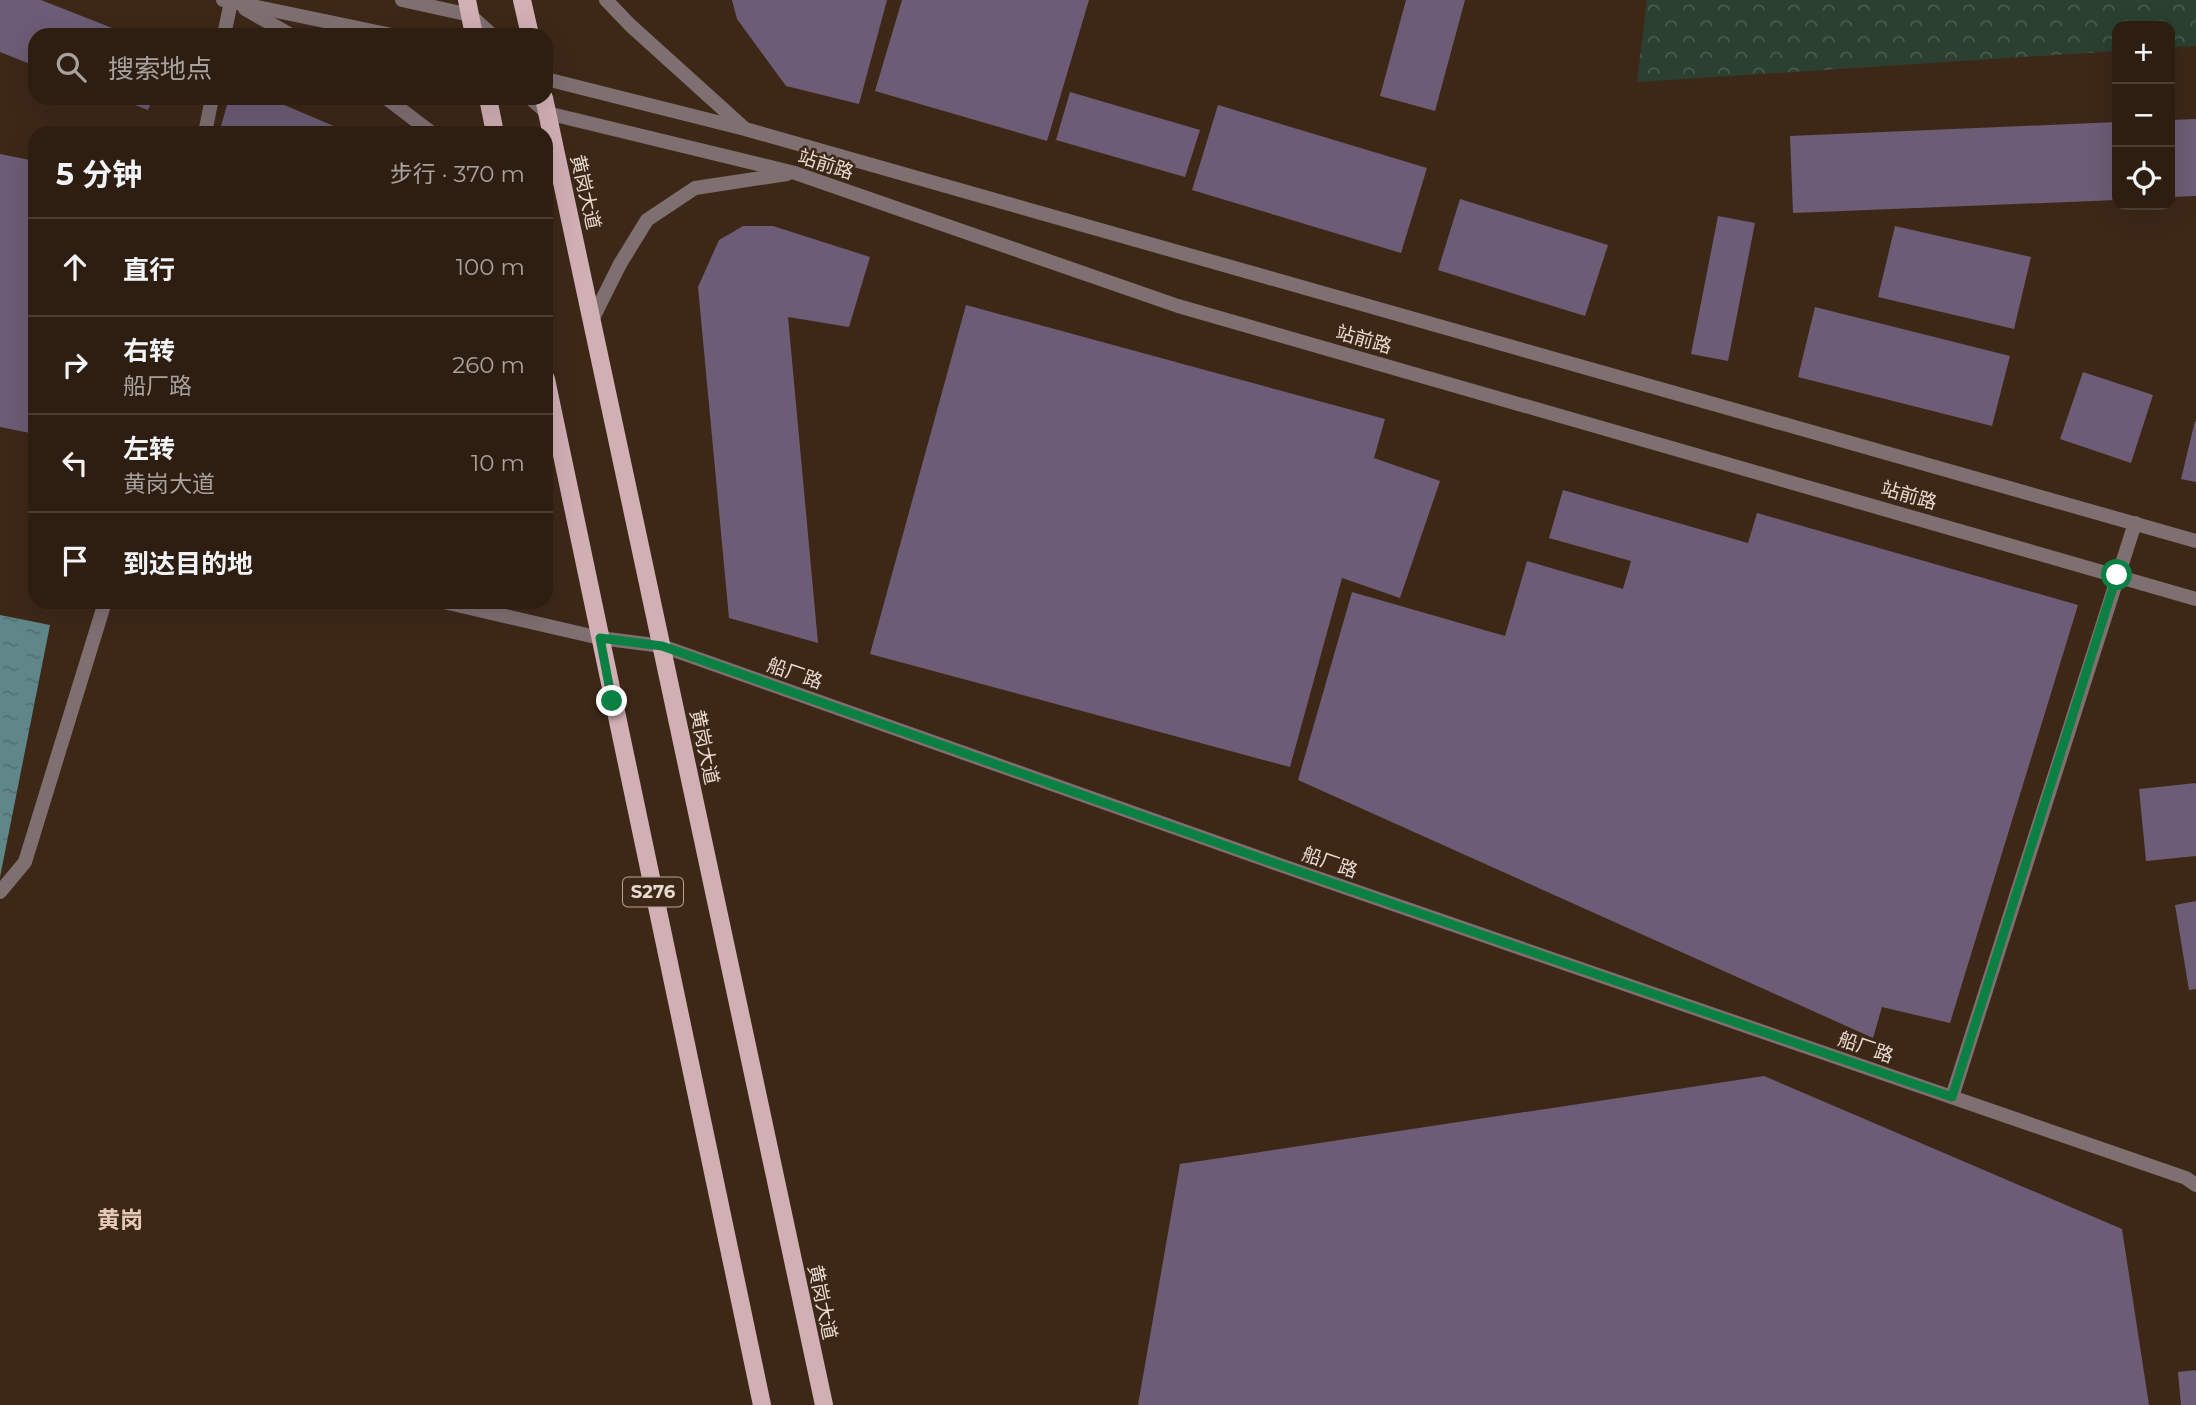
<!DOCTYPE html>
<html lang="zh">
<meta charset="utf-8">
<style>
:root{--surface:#2e1e12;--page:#36271b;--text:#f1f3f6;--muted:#a7a29f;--line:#493c32}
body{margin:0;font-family:Montserrat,"Noto Sans SC",sans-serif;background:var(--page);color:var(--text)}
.controls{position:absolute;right:21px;top:21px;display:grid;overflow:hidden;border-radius:14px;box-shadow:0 7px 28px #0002}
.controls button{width:63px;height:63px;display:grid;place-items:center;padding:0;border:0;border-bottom:2px solid var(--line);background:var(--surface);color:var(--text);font:35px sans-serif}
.stop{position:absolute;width:21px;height:21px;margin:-16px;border:5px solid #0b8043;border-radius:50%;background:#fff}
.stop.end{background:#0b8043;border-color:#fff;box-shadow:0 2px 7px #0008}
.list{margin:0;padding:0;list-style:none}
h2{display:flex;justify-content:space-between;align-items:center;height:91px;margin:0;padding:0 28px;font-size:30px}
h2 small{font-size:23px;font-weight:400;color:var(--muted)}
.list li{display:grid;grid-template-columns:46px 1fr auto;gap:21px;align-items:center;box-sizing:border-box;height:98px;padding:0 28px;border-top:2px solid var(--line)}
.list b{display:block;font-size:26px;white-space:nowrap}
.list p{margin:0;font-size:23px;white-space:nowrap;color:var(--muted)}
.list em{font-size:23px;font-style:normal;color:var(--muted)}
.icon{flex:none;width:38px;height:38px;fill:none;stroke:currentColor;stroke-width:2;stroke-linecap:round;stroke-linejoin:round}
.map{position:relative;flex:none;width:2196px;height:1405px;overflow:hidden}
.search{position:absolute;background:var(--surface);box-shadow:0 7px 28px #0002;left:28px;top:28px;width:525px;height:77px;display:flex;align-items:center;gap:18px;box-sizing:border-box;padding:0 24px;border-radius:21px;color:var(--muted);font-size:26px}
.panel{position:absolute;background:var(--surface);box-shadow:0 7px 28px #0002;left:28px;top:126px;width:525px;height:483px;border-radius:21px}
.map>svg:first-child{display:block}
</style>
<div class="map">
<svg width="2196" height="1405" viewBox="0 0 2196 1405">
<defs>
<pattern id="forest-crowns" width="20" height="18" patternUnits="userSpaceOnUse" patternTransform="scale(1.75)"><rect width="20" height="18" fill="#2b4031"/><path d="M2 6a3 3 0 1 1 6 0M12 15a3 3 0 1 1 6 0" fill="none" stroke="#4a5b4e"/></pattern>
<pattern id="water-ripples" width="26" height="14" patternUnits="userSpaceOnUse" patternTransform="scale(1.75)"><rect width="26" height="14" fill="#5f8789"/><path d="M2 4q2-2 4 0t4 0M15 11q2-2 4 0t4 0" fill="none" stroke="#566f6f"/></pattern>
</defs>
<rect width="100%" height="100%" fill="#3d2818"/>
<polygon fill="url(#forest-crowns)" points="1647,0 2196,0 2196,46 2170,47 2170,26 2117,26 2117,51 1637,82"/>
<polygon fill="url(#water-ripples)" points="0,615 50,625 0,877"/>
<g fill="#6c5c75">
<polygon points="0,0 41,0 130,35 35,35 35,66 0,52"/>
<polygon points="732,0 887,0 859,104 786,86 737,19"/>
<polygon points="902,0 1089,0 1047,141 875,91"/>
<polygon points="1406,0 1465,0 1435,111 1380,96"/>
<polygon points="1070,92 1200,130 1185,177 1056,140"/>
<polygon points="117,98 153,98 148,110"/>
<polygon points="229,98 268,98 350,133 219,133"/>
<polygon points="1218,105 1427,168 1401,253 1192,190"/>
<polygon points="2196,119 2196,196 2170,197 2170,120"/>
<polygon points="2117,122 2117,200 1793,213 1790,136"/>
<polygon points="0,154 35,161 35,434 0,427"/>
<polygon points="1460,199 1608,245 1585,316 1438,270"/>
<polygon points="1718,216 1755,223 1728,361 1691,354"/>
<polygon points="743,226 773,226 870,257 849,327 788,317 818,643 729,618 698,287 719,240"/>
<polygon points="1895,226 2031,257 2014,329 1878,297"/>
<polygon points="966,305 1385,419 1374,458 1440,481 1400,598 1342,578 1290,767 870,654"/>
<polygon points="1815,307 2010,356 1992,426 1798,377"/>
<polygon points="2083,372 2153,395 2131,463 2060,439"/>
<polygon points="2195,421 2196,422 2196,482 2181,479"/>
<polygon points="1563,490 1748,543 1757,513 2078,605 1950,1023 1882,1007 1873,1038 1298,780 1352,592 1505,636 1527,561 1623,589 1631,561 1549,538"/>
<polygon points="2196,783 2196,856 2146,861 2139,789"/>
<polygon points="2196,901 2196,989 2189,990 2175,905"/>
<polygon points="1764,1076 2122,1229 2149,1405 1138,1405 1180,1164"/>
<polygon points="2196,1370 2196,1405 2181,1405 2178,1372"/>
</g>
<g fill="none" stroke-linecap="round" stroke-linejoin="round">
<polyline stroke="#7e6f71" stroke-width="14" points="1952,1097 2135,523"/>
<g stroke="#7e6f71" stroke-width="14">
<polyline points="224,35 231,2"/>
<polyline points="205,133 212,98"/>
<polyline points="444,602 600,638 662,646 1280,865 2186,1178 2196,1185"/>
<polyline points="0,892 25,862 105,602"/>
</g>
<g stroke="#7e6f71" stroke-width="14">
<polyline points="223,0 392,35"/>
<polyline points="402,0 470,15 492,35"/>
<polyline points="606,0 630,25 744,128"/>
<polyline points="245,9 291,35"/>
<polyline points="546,79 745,129 2196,541"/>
<polyline points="386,98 432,133"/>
<polyline points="530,98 547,113 795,173 1178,306 2196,599"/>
<polyline points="593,318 620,264 647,220 695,188 787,174"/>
</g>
<g stroke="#d0afb5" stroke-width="18">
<polyline points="467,0 474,35"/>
<polyline points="522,0 530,35"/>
<polyline points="488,98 495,133"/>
<polyline points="544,98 824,1405"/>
<polyline points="546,379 762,1405"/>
</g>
</g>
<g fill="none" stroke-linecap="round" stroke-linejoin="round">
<polyline stroke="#0b8043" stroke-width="9" points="612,701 600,638 662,646 1280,865 1952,1097 2117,575"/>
</g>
<g text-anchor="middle" stroke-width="5" stroke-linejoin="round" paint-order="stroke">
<rect fill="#3d2818" stroke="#b5a59a" stroke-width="2" x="623" y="877.5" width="60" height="29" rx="5"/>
<g font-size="18" font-weight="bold" fill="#e9dbd1">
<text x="653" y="898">S276</text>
</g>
<g font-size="19" fill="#e9dbd1" stroke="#3d2818">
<text transform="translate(826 164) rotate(18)" y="7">站前路</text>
<text transform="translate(586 192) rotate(77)" y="7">黄岗大道</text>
<text transform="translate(1364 339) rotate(16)" y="7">站前路</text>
<text transform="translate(1909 495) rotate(16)" y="7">站前路</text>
<text transform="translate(795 673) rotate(19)" y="7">船厂路</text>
<text transform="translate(705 747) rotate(78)" y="7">黄岗大道</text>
<text transform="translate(1330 862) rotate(19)" y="7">船厂路</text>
<text transform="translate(1866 1047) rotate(19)" y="7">船厂路</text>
<text transform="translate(823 1302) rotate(78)" y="7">黄岗大道</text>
</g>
<g font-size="23" font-weight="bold" fill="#e6cab6" stroke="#3d2818">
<text x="120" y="1228">黄岗</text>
</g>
</g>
</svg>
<div class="controls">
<button>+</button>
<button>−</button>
<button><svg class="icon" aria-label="locate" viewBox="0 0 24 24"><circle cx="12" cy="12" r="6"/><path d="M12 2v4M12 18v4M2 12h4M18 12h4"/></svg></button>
</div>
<div class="stop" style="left:2117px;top:575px"></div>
<div class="stop end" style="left:612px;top:701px"></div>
<div class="search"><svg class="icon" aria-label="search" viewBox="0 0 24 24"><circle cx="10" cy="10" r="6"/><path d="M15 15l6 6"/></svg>搜索地点</div>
<section class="panel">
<h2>5 分钟<small>步行 · 370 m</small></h2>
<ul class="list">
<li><svg class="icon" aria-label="ahead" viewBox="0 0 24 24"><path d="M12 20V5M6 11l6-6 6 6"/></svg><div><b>直行</b></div><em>100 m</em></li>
<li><svg class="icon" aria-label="right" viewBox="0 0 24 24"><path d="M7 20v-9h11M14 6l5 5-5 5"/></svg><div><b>右转</b><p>船厂路</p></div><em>260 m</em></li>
<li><svg class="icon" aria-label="left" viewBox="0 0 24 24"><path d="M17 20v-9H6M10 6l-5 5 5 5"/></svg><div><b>左转</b><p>黄岗大道</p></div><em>10 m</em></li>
<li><svg class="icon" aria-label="arrive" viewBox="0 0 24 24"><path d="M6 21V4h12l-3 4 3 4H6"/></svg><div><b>到达目的地</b></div></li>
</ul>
</section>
</div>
